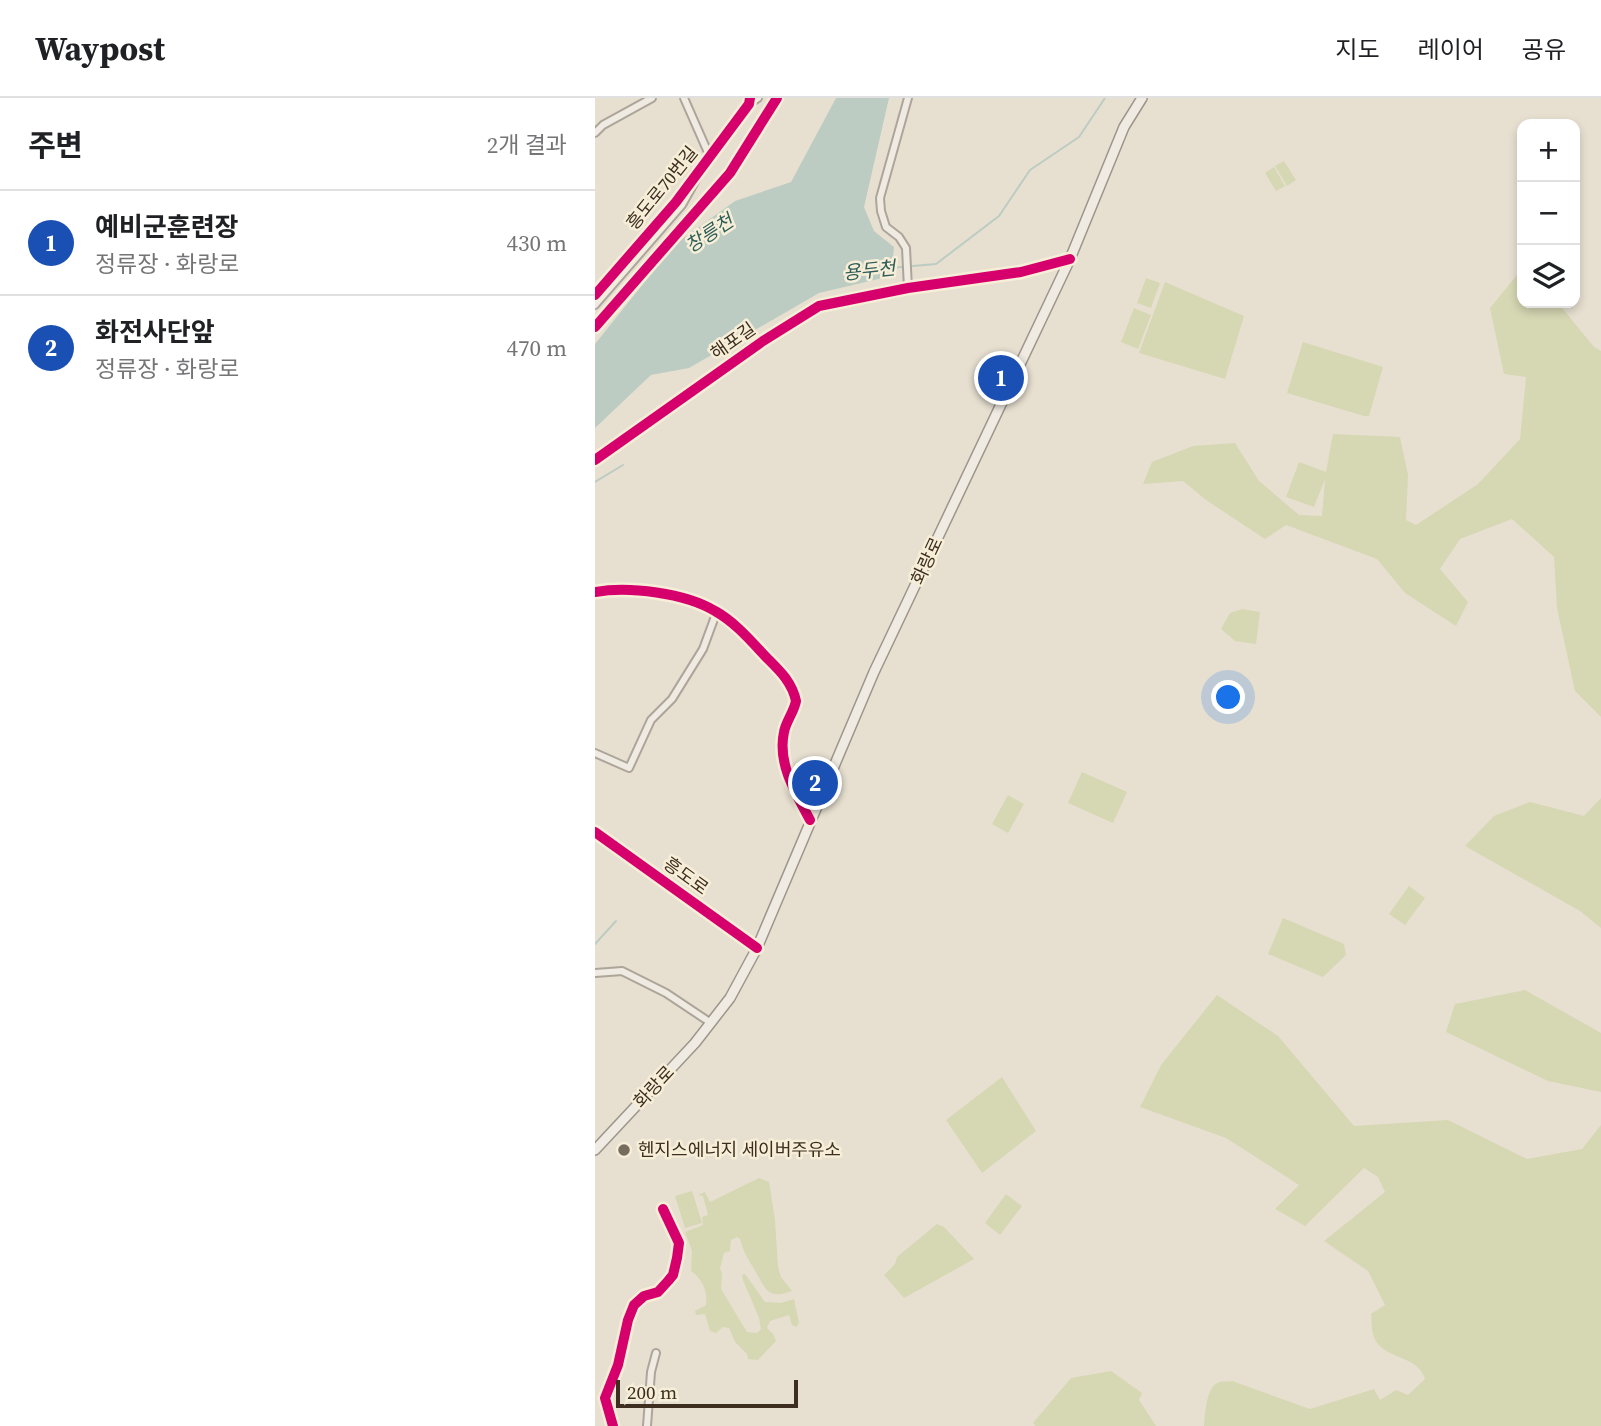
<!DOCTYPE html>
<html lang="ko">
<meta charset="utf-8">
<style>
:root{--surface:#fff;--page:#f6f6f6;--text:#202124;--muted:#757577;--line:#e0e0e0;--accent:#7c3aed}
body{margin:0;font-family:"Source Serif 4","Noto Sans KR",serif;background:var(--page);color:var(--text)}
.controls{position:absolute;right:21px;top:21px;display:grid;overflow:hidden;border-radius:14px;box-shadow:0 4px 10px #0003}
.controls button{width:63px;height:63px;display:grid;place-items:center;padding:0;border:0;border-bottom:2px solid var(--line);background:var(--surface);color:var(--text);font:35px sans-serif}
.scale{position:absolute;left:21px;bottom:18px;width:182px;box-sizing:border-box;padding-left:7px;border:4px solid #3d2e20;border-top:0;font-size:19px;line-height:24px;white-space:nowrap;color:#3d2e20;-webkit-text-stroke:5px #f7eed8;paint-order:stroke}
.you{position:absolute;left:634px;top:600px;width:24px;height:24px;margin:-18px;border:5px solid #fff;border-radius:50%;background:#1a73e8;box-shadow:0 0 0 10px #1a73e833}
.badge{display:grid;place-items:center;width:46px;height:46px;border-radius:50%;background:var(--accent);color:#fff;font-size:23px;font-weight:700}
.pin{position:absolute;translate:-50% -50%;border:4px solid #fff;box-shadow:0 2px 7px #0006}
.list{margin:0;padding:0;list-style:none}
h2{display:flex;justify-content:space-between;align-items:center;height:91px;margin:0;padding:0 28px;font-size:30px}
h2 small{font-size:23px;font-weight:400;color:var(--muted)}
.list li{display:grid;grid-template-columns:46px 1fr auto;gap:21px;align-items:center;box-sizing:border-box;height:105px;padding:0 28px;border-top:2px solid var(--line)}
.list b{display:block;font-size:26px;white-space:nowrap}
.list p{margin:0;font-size:23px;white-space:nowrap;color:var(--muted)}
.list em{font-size:23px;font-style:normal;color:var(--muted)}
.icon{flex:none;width:38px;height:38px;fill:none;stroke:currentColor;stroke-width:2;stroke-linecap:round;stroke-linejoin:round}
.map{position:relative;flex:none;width:1006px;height:1328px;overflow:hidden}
header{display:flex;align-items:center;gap:42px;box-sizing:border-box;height:98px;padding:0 35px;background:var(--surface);border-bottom:2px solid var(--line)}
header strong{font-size:33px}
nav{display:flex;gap:38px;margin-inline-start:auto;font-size:24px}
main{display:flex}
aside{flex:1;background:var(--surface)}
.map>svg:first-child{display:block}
</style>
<header>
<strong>Waypost</strong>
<nav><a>지도</a><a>레이어</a><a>공유</a></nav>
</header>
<main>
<aside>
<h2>주변<small>2개 결과</small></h2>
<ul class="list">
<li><span class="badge" style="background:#1a4fb4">1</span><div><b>예비군훈련장</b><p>정류장 · 화랑로</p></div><em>430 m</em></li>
<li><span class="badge" style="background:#1a4fb4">2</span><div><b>화전사단앞</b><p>정류장 · 화랑로</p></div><em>470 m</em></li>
</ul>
</aside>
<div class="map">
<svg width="1006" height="1328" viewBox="0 0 1006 1328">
<rect width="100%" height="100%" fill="#e7e0d1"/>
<g fill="#d6d7b3">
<polygon points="689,63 701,82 692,88 680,68"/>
<polygon points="679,69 690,88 681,93 670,75"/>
<polygon points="926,172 927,205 963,205 999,249 1006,253 1006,619 980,593 962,510 959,459 917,421 865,441 845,471 873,504 861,528 810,495 782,461 691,427 670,441 611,402 588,383 548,386 557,364 598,348 640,345 664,383 704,417 727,418 730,381 719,409 691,399 704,364 731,374 738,336 805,339 813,377 811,422 821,427 883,386 925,341 931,279 909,276 895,210"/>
<polygon points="551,180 565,185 556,210 542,205"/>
<polygon points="570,184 649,218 630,281 544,255"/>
<polygon points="539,210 556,217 543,251 526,244"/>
<polygon points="708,244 788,269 774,318 769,318 692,295"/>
<polygon points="647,511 665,514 661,546 640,543 626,531 635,515"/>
<polygon points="487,674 532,694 518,725 473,705"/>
<polygon points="413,697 429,706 413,735 397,726"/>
<polygon points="1006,700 1006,830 985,813 870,748 899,718 935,704 989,718"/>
<polygon points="814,788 830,800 810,827 794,816"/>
<polygon points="688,820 749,846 751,857 728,879 673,856"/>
<polygon points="930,892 1006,935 1006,994 953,983 851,934 860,906"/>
<path d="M622 897 683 938 759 1028 853 1022 932 1061 987 1051 1006 1027V1328H609C610 1317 611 1287 625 1284 629 1283 633 1284 637 1283L715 1311 779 1291 785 1302 801 1292 813 1297 830 1281C823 1256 787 1262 779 1239 776 1232 777 1223 776 1216L790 1207 773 1173 729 1143 790 1094 783 1079 769 1070 710 1128 680 1111 704 1087 631 1040 545 1009 566 967Z"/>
<polygon points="407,979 441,1033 387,1075 351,1022"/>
<path d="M164 1080 174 1084 180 1122 183 1169 186 1179 197 1193C171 1203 170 1189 159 1171 153 1161 148 1153 145 1141L142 1139 136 1142 135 1153 129 1155 125 1171 127 1175 126 1191 152 1234 162 1235 166 1231 164 1220 148 1182 147 1177 150 1176 170 1204 186 1205 199 1201 204 1225 201 1229 197 1227 194 1217 175 1223 172 1230 178 1236 181 1243 163 1262 153 1261 152 1256 140 1244 134 1230 128 1229 121 1235 115 1233 110 1216 101 1217 100 1213 111 1207C113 1193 107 1181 96 1173L97 1153 90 1134 108 1127 107 1119 113 1117 108 1098 103 1097 110 1094 115 1104Z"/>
<polygon points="97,1093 107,1125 90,1130 80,1098"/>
<polygon points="411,1096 427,1108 405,1137 390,1125"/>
<polygon points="342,1126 349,1129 379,1161 309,1200 289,1177 300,1166 302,1159"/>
<polygon points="516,1273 547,1295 544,1302 561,1328 440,1328 438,1325 476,1280"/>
</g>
<polygon fill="#bcccc2" points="241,0 294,0 269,109 279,133 299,149 296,178 224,195 94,270 56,277 0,330 0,246 80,146 140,103 196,84"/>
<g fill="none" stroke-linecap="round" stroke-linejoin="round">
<g stroke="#bcccc2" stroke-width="2">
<polyline points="295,170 341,166 404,118 435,72 484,39 510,0"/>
<polyline points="0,384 28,367"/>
<polyline points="0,846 21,823"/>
</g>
<defs>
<g id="minor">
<polyline points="89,0 115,59"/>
<polyline points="154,6 163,0"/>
<polyline points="0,35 8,27 57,0"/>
<polyline points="313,190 311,150 304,139 291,129 286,113 285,100 313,0"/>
<polyline points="0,197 81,104 154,6 155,0"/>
<polyline points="0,207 87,107 102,80"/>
<polyline points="0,362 168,243 224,208 313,190 426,174 475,161"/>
<path d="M0 494C34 488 90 495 120 513 140 524 156 543 172 560 185 573 197 584 201 603 199 614 191 623 189 634 182 666 201 695 215 722"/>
<polyline points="0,655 34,670 56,622 77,601 108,551 122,513"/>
<polyline points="0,875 27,873 71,895 116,925"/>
<polyline points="18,1328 10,1300 23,1267 33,1222 39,1207 49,1198 63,1194 73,1183 78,1177 82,1160 84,1145 68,1111"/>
<polyline points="52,1328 56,1274 61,1255"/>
</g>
<polyline id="tertiary" points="0,734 162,850"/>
<polyline id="secondary" points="0,1052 100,945 135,900 162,850 279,574 475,161 529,29 547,0"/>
</defs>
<use href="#minor" stroke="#ada599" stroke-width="10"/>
<use href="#tertiary" stroke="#ada599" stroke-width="11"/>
<use href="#secondary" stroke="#9c958a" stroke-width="12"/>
<use href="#minor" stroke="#efebe3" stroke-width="6"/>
<use href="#tertiary" stroke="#efebe3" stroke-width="8"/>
<use href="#secondary" stroke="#efebe3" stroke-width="9"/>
<defs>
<g id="cycleway">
<polyline points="0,197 81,104 154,6 155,0"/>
<polyline points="0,229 135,75 182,0"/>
<polyline points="0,362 168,243 224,208 313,190 426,174 475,161"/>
<path d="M0 494C34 488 90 495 120 513 140 524 156 543 172 560 185 573 197 584 201 603 199 614 191 623 189 634 182 666 201 695 215 722"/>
<polyline points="0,734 162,850"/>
<polyline points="18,1328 10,1300 23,1267 33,1222 39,1207 49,1198 63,1194 73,1183 78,1177 82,1160 84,1145 68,1111"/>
</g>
</defs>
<use href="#cycleway" stroke="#f7eed8" stroke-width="15"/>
<use href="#cycleway" stroke="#d6006c" stroke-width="10"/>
</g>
<circle fill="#786c5e" stroke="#f7eed8" stroke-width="2.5" cx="29" cy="1052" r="7"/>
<g text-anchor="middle" stroke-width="5" stroke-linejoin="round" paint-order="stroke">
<g font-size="18" fill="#3d2e20" stroke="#f7eed8">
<text transform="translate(67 90) rotate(-51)" y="6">흥도로70번길</text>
<text transform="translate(138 243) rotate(-35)" y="6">해포길</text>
<text transform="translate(332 463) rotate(-65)" y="6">화랑로</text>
<text transform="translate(91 778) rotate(36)" y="6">흥도로</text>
<text transform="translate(59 989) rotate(-47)" y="6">화랑로</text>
</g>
<g font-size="18" fill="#3d2e20" stroke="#f7eed8" text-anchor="start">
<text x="43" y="1058">헨지스에너지 세이버주유소</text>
</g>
<g font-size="19" font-style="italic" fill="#2f5d5a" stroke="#f7eed8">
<text transform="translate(114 135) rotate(-33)" y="7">창릉천</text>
<text transform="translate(274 172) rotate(-6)" y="7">용두천</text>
</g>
</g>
</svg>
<div class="controls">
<button>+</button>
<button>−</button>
<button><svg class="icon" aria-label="layers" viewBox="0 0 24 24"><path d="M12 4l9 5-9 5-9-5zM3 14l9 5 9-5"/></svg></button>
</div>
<div class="scale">200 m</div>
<div class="you"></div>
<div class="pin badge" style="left:406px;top:280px;background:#1a4fb4">1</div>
<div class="pin badge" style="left:220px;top:685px;background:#1a4fb4">2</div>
</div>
</main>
